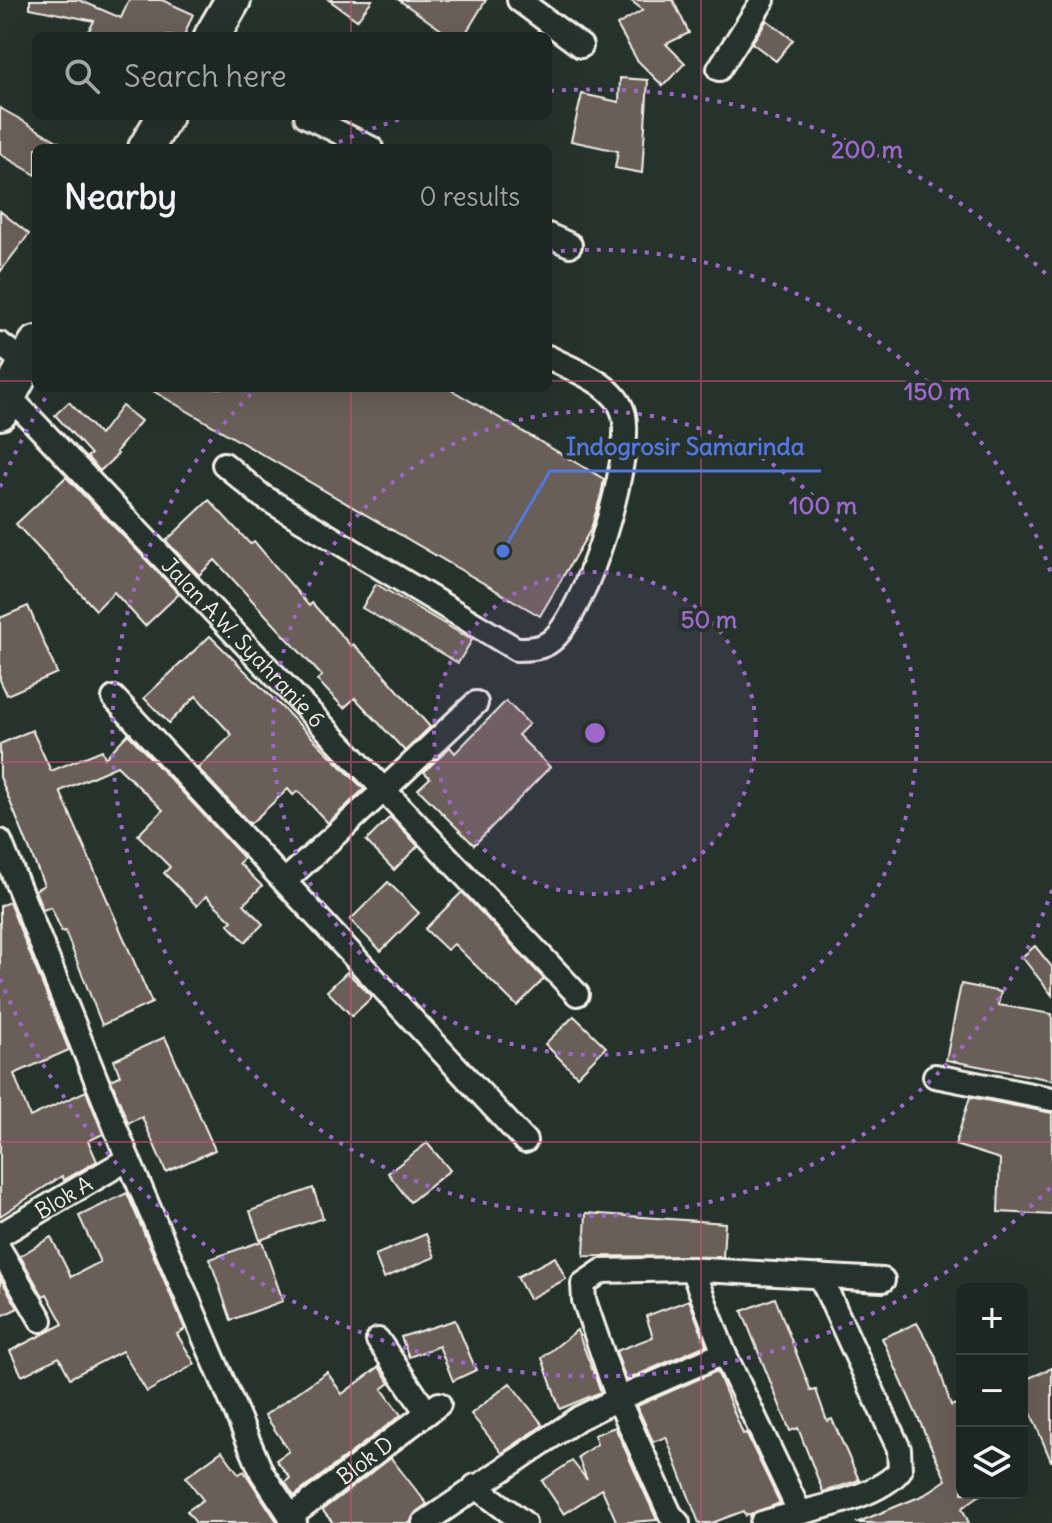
<!DOCTYPE html>
<meta charset="utf-8">
<style>
:root{--surface:#1c2622;--page:#29322f;--text:#f1f3f6;--muted:#a0a5a5;--line:#3a4340}
body{margin:0;font-family:Delius,sans-serif;background:var(--page);color:var(--text)}
.controls{position:absolute;right:24px;bottom:24px;display:grid;overflow:hidden;border-radius:12px;box-shadow:0 8px 32px #0002}
.controls button{width:72px;height:72px;display:grid;place-items:center;padding:0;border:0;border-bottom:2px solid var(--line);background:var(--surface);color:var(--text);font:40px sans-serif}
.list{margin:0;padding:0;list-style:none}
h2{display:flex;justify-content:space-between;align-items:center;height:104px;margin:0;padding:0 32px;font-size:34px}
h2 small{font-size:26px;font-weight:400;color:var(--muted)}
.icon{flex:none;width:44px;height:44px;fill:none;stroke:currentColor;stroke-width:2;stroke-linecap:round;stroke-linejoin:round}
.map{position:relative;flex:none;width:1052px;height:1523px;overflow:hidden}
.search{position:absolute;background:var(--surface);box-shadow:0 8px 32px #0002;left:32px;top:32px;width:520px;height:88px;display:flex;align-items:center;gap:20px;box-sizing:border-box;padding:0 28px;border-radius:12px;color:var(--muted);font-size:30px}
.panel{position:absolute;background:var(--surface);box-shadow:0 8px 32px #0002;left:32px;top:144px;width:520px;height:248px;border-radius:12px}
.map>svg:first-child{display:block}
</style>
<div class="map">
<svg width="1052" height="1523" viewBox="0 0 1052 1523">
<rect width="100%" height="100%" fill="#26332d"/>
<filter id="ink" filterUnits="userSpaceOnUse"><feTurbulence type="fractalNoise" baseFrequency=".0125" numOctaves="2"/><feDisplacementMap in="SourceGraphic" scale="16" xChannelSelector="R" yChannelSelector="G"/><feConvolveMatrix kernelMatrix="1 2 1 2 8 2 1 2 1" color-interpolation-filters="sRGB"/></filter>
<g filter="url(#ink)">
<g fill="#6b5e59" stroke="#f4f1e8" stroke-width="2">
<polygon points="30,0 79,0 121,18 129,0 162,0 193,14 184,36 86,36 94,21 30,8"/>
<polygon points="329,0 372,0 357,20"/>
<polygon points="399,0 486,0 464,36 450,36"/>
<polygon points="630,0 673,0 689,33 666,44 685,63 663,86 637,60 617,25 643,10"/>
<polygon points="767,20 793,40 776,61 752,43"/>
<polygon points="620,78 648,80 642,173 615,168 618,151 571,141 582,94 619,102"/>
<polygon points="0,108 16,117 69,148 36,148 36,175 0,154"/>
<polygon points="0,211 29,234 0,272"/>
<polygon points="148,388 448,388 604,479 601,495 591,529 540,616"/>
<polygon points="69,402 100,435 122,406 141,421 116,452 118,454 100,471 87,457 91,454 55,415"/>
<polygon points="66,477 179,594 145,626 114,592 96,610 16,524"/>
<polygon points="209,500 250,544 254,541 309,606 312,603 351,646 353,644 381,671 430,727 405,751 355,698 344,708 317,680 322,676 215,560 199,575 166,541"/>
<polygon points="376,584 472,640 458,663 362,608"/>
<polygon points="28,606 57,673 7,695 0,680 0,618"/>
<polygon points="210,636 364,789 328,823 298,791 293,795 288,789 250,824 198,768 232,735 196,696 169,723 144,698"/>
<polygon points="506,701 529,724 518,735 550,767 474,845 418,789 430,778 424,772 450,747 455,753"/>
<polygon points="32,730 51,771 102,750 105,758 128,734 244,858 239,863 262,886 244,904 263,924 245,942 228,924 232,921 206,896 197,906 164,873 170,867 138,835 163,810 117,766 60,791 152,1003 102,1025 65,931 62,932 51,907 43,910 35,890 44,885 0,777 0,744"/>
<polygon points="390,817 418,846 394,870 366,841"/>
<polygon points="388,882 419,913 381,951 350,920"/>
<polygon points="462,892 544,979 517,1006 454,944 447,950 425,929"/>
<polygon points="9,902 69,1050 14,1074 30,1117 86,1091 103,1134 88,1141 97,1161 64,1180 62,1176 0,1216 0,906"/>
<polygon points="1035,946 1052,967 1052,995 1022,957"/>
<polygon points="347,972 372,997 352,1016 327,991"/>
<polygon points="961,984 1001,992 998,1005 1052,1014 1052,1080 946,1060"/>
<polygon points="574,1016 606,1047 577,1076 545,1044"/>
<polygon points="165,1037 215,1150 166,1172 142,1117 128,1123 111,1080 120,1076 114,1060"/>
<polygon points="970,1097 1052,1113 1052,1215 998,1212 1000,1159 955,1145"/>
<polygon points="427,1143 450,1170 410,1202 388,1173"/>
<polygon points="313,1188 323,1218 260,1240 250,1211"/>
<polygon points="127,1193 185,1329 177,1334 195,1364 147,1392 122,1351 70,1378 59,1357 22,1376 10,1351 63,1324 47,1294 43,1296 20,1256 51,1237 71,1277 100,1262 79,1216"/>
<polygon points="586,1213 725,1223 723,1257 584,1256"/>
<polygon points="426,1234 435,1257 384,1278 375,1255"/>
<polygon points="262,1241 283,1301 231,1320 210,1259"/>
<polygon points="555,1257 566,1279 529,1299 517,1277"/>
<polygon points="0,1278 18,1308 0,1317"/>
<polygon points="775,1298 811,1391 816,1390 827,1421 832,1419 859,1480 823,1492 798,1428 790,1431 742,1311"/>
<polygon points="689,1300 706,1345 626,1380 616,1351 653,1337 646,1316"/>
<polygon points="455,1320 476,1370 453,1381 439,1346 409,1357 401,1337"/>
<polygon points="917,1323 935,1355 951,1406 956,1404 962,1419 962,1493 983,1493 962,1508 969,1523 856,1523 924,1495 946,1480 882,1338"/>
<polygon points="577,1330 601,1392 560,1409 542,1358"/>
<polygon points="379,1367 390,1383 382,1389 401,1415 294,1496 285,1482 290,1478 276,1460 289,1451 265,1415 327,1372 342,1394"/>
<polygon points="1052,1368 1052,1461 1051,1461 1022,1392 1022,1381"/>
<polygon points="717,1371 743,1434 746,1433 780,1503 746,1516 744,1511 712,1523 699,1523 666,1437 653,1442 637,1406"/>
<polygon points="510,1383 543,1425 502,1453 471,1414"/>
<polygon points="615,1427 657,1520 658,1520 617,1523 602,1489 564,1514 542,1481 572,1461 587,1480 578,1457 597,1444 594,1435"/>
<polygon points="222,1451 239,1474 244,1471 278,1523 196,1523 187,1511 203,1500 186,1477"/>
<polygon points="391,1458 427,1504 416,1512 410,1523 333,1523 322,1510"/>
</g>
<g fill="none" stroke-linecap="round" stroke-linejoin="round">
<defs>
<g id="minor">
<polyline points="519,0 581,46"/>
<polyline points="719,69 763,0"/>
<polyline points="306,116 371,148"/>
<polyline points="548,235 570,245"/>
<polyline points="0,344 25,363"/>
<path id="s1" d="M9 396 384 790 285 881"/>
<path d="M224 464 262 496 516 649C528 649 541 649 551 641 587 612 633 460 624 415 617 384 573 370 548 357"/>
<polyline points="114,698 525,1141"/>
<polyline points="476,703 384,790 577,994"/>
<polyline points="0,841 128,1159 262,1473 295,1523"/>
<polyline points="935,1076 1052,1099"/>
<path id="s2" d="M0 1235 128 1159"/>
<polyline points="0,1250 41,1320"/>
<polyline points="692,1269 724,1353 799,1511"/>
<polyline points="378,1340 427,1413"/>
<polyline points="475,1486 524,1523"/>
<path id="s3" d="M290 1517 439 1404"/>
<polyline points="424,1523 579,1418 618,1399 584,1300 583,1284 602,1271 685,1269 883,1280"/>
<polyline points="678,1523 670,1514 618,1399 724,1353"/>
<path d="M762 1523C799 1511 877 1500 900 1470L899 1449 820 1276"/>
</g>
<g id="highway">
<polyline points="212,36 233,0"/>
<polyline points="146,148 165,116"/>
<polyline points="0,412 36,344"/>
</g>
</defs>
<use href="#minor" stroke="#f4f1e8" stroke-width="28"/>
<use href="#highway" stroke="#f4f1e8" stroke-width="40"/>
<use href="#minor" stroke="#26332d" stroke-width="22"/>
<use href="#highway" stroke="#26332d" stroke-width="34"/>
</g>
</g>
<path fill="none" stroke="#ce4e7e" stroke-width="2" stroke-opacity="0.55" d="M351 0V36M701 0V1523M351 116V148M0 381H36M548 381H1052M351 388V1523M0 762H1052M0 1142H1052"/>
<circle cx="595" cy="733" r="161" fill="#9f67cb" fill-opacity=".12"/>
<g fill="none" stroke="#9f67cb" stroke-width="4" stroke-dasharray="4 8">
<circle cx="595" cy="733" r="161"/>
<circle cx="595" cy="733" r="322"/>
<path d="M1052 890A483 483 0 1 1 256 389M549 252A483 483 0 0 1 1052 576"/>
<path d="M1050 1188A644 644 0 0 1 0 979M0 487A644 644 0 0 1 49 392M328 147A644 644 0 0 1 407 117M550 91A644 644 0 0 1 1050 278"/>
</g>
<g text-anchor="middle" stroke-width="8" stroke-linejoin="round" paint-order="stroke">
<g font-size="22" fill="#f4f1e8" stroke="#26332d">
<text dy="8" stroke="none"><textPath href="#s1" startOffset="340">Jalan A.W. Syahranie 6</textPath></text>
<text dy="8" stroke="none"><textPath href="#s2" startOffset="74">Blok A</textPath></text>
<text dy="8" stroke="none"><textPath href="#s3" startOffset="94">Blok D</textPath></text>
</g>
</g>
<circle cx="595" cy="733" r="12" fill="#9f67cb" stroke="#26332d" stroke-width="4"/>
<g font-size="24" text-anchor="middle" font-weight="bold" fill="#9f67cb" stroke="#26332d" stroke-width="8" stroke-linejoin="round" paint-order="stroke">
<text x="867" y="158">200 m</text>
<text x="937" y="400">150 m</text>
<text x="823" y="514">100 m</text>
<text x="709" y="628">50 m</text>
</g>
<path fill="none" stroke="#5377dc" stroke-width="3" d="M503 551L550 471H821"/>
<circle fill="#5377dc" stroke="#26332d" stroke-width="3" cx="503" cy="551" r="8"/>
<g font-size="24" text-anchor="middle" font-weight="bold" fill="#5377dc" stroke="#26332d" stroke-width="8" stroke-linejoin="round" paint-order="stroke">
<text x="685" y="455">Indogrosir Samarinda</text>
</g>
</svg>
<div class="controls">
<button>+</button>
<button>−</button>
<button><svg class="icon" aria-label="layers" viewBox="0 0 24 24"><path d="M12 4l9 5-9 5-9-5zM3 14l9 5 9-5"/></svg></button>
</div>
<div class="search"><svg class="icon" aria-label="search" viewBox="0 0 24 24"><circle cx="10" cy="10" r="6"/><path d="M15 15l6 6"/></svg>Search here</div>
<section class="panel">
<h2>Nearby<small>0 results</small></h2>
<ul class="list">
</ul>
</section>
</div>
